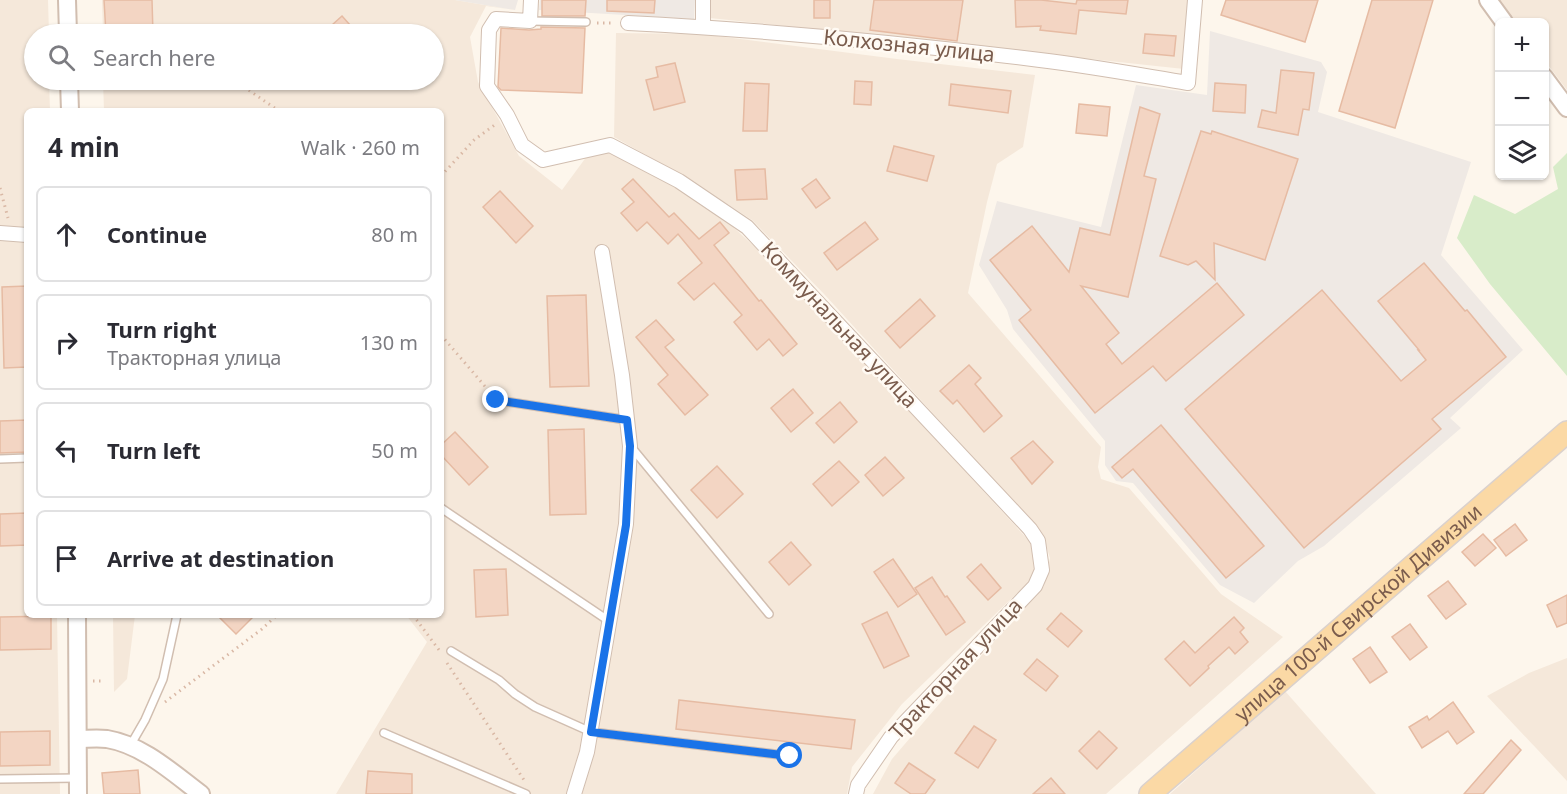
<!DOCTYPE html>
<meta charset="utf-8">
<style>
:root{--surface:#fff;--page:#f7f7f7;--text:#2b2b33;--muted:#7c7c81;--line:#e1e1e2}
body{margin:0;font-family:"Noto Sans",sans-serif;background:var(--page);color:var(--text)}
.controls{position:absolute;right:18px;top:18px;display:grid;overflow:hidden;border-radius:9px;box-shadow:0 2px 4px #0004}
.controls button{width:54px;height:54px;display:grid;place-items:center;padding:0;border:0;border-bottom:2px solid var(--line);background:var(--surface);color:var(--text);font:30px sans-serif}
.stop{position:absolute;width:18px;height:18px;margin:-14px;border:4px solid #1a73e8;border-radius:50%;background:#fff}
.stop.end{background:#1a73e8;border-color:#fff;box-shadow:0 2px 6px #0008}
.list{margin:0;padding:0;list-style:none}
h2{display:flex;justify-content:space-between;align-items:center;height:78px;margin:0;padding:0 24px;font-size:26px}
h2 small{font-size:20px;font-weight:400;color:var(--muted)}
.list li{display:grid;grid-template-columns:39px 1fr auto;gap:18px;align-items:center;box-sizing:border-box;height:96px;margin:0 12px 12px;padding:0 12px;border:2px solid var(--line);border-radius:9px}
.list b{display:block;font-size:22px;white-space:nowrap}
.list p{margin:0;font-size:20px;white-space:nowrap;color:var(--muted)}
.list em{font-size:20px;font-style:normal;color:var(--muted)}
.icon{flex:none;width:33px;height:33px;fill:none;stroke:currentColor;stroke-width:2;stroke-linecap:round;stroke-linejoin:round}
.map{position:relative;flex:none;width:1567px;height:794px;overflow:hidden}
.search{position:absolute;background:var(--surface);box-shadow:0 2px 4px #0004;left:24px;top:24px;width:420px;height:66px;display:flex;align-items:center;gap:15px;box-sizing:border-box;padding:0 21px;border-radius:33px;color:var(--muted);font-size:22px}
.panel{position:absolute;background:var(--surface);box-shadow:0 2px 4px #0004;left:24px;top:108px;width:420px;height:510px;border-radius:9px}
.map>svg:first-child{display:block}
</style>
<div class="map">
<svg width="1567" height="794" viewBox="0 0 1567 794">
<rect width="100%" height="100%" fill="#fdf6ec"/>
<g fill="#f5e8da">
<polygon points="0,0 48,0 49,34 34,34 34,80 49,80 50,111 27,111 27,615 57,615 60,794 0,794"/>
<polygon points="102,0 455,0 515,10 486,6 470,37 478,82 519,156 562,190 587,156 613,151 676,188 732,226 783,273 1031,543 1035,576 902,704 852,767 847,794 336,794 427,642 406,615 441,615 441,111 104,111 103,80 434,80 434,34 103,34"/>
<polygon points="710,0 1190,0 1184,69 710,18"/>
<polygon points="1497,0 1567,0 1567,90 1545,61 1544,22 1514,22"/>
<polygon points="616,33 701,34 897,59 1035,75 1023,147 997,164 987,202 968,293 1101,447 1098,467 1101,479 1129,488 1221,594 1283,637 1106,794 873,794 892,759 971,667 1044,586 1050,558 1042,533 825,295 752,220 687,178 614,137"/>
<polygon points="113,615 135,615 127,679 114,692"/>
<polygon points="1567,658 1567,781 1487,696 1529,673"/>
<polygon points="1285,691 1376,794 1170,794"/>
</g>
<g fill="#efe9e4">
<polygon points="455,0 518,0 515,10"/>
<polygon points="540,0 695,0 694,19 539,10"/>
<polygon points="1210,31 1321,62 1327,72 1318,112 1471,162 1441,255 1523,350 1450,418 1461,428 1324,546 1298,561 1254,603 1220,585 1133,483 1116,481 1105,465 1105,441 1013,329 1007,310 979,265 997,201 1101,227 1136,85 1207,95"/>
</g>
<polygon fill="#d8ecc9" points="1567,153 1567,376 1490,284 1457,238 1474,195 1515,214 1558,189 1553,167"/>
<g fill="#f3d5c3" stroke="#e6bba3" stroke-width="1.5">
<polygon points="104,0 152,0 153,34 106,34"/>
<polygon points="542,0 586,0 585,16 542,16"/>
<polygon points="607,0 655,0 654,13 607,11"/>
<rect x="814" y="0" width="16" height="18"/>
<polygon points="874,0 963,0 957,41 870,30"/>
<polygon points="1015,0 1041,0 1076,4 1077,0 1128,0 1126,14 1079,10 1076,34 1040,30 1041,26 1016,27"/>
<polygon points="1226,0 1318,0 1305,42 1221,15"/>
<polygon points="1372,0 1433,0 1395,128 1339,111"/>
<polygon points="342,16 358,34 322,34"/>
<polygon points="541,27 585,28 582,93 501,90 498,87 501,28 529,30 541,29"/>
<polygon points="1145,34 1176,36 1174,56 1143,53"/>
<polygon points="675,63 685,102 654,110 646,80 658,77 656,67"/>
<polygon points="1281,70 1314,73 1309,110 1303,109 1298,135 1258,127 1262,110 1276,113"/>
<polygon points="855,81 872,82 871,105 854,104"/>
<polygon points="745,83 769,84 767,131 743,131"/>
<polygon points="1215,83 1246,85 1245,113 1213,111"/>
<polygon points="951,84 1011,91 1008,113 949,105"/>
<polygon points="1079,104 1110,107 1107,136 1076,133"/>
<polygon points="1140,107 1160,114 1144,176 1156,179 1128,297 1081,286 1119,333 1106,344 1122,364 1217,283 1244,315 1166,381 1153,366 1095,413 1019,320 1031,310 990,260 1032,226 1069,272 1080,228 1110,235"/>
<polygon points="1201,131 1211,134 1212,131 1298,159 1265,260 1214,243 1215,280 1196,261 1188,265 1160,256"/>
<polygon points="894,146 934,156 927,181 887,171"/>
<polygon points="765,169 767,199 737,200 735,170"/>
<polygon points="633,179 669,217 674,213 699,239 720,222 729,233 714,245 759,301 761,300 797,344 783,356 769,339 757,350 734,322 742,315 714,283 694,300 678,283 702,263 678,234 668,244 647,222 637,231 621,213 634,202 622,189"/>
<polygon points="816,179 830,198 816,208 802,189"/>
<polygon points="500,191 533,226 516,243 483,207"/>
<polygon points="865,222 878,239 837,270 824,253"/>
<polygon points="1424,263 1465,311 1467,310 1506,357 1432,419 1441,429 1304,548 1185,409 1322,290 1401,381 1426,360 1418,350 1419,350 1378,301"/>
<polygon points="27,286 27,367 4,368 2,287"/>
<polygon points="586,295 589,386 550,387 547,296"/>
<polygon points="920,299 935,316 900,348 885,331"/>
<polygon points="656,320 674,340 665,347 708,395 685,415 658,384 668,375 636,337"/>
<polygon points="969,365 981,378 975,384 1002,416 984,432 957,400 953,404 940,391"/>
<polygon points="793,389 813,413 791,432 771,408"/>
<polygon points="840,402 857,422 834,443 816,423"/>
<polygon points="27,420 27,452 0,453 0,421"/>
<polygon points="1161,425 1264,546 1226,578 1133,469 1122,478 1112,467"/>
<polygon points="584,429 586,514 550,515 548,430"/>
<polygon points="455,432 488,467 469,485 441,455 441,445"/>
<polygon points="1033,441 1053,462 1032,484 1011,458"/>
<polygon points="885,457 904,478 883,496 865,475"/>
<polygon points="839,461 859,482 832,506 813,484"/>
<polygon points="717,466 743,494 717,518 691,490"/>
<polygon points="27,513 27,545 0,546 0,514"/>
<polygon points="1515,524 1527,540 1506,556 1494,540"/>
<polygon points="1483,534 1496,548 1475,566 1462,552"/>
<polygon points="791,542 811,565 789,585 769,562"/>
<polygon points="893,559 917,594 898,607 874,572"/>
<polygon points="981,564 1001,588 988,600 967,577"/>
<polygon points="506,569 508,615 476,617 474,570"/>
<polygon points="932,577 945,597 947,596 965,622 946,635 915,588"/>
<polygon points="1448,581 1466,604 1446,619 1428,596"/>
<polygon points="1567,595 1567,623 1557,627 1547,605"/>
<polygon points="887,612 909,656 884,668 862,624"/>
<polygon points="1061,613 1082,631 1068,647 1047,629"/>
<polygon points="217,615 255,615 236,634"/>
<polygon points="51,616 51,649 0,650 0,617"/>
<polygon points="1234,617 1244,628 1240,632 1248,642 1235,654 1229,647 1208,666 1209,668 1190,686 1165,659 1184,641 1195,653"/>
<polygon points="1410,624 1427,647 1410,660 1392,637"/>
<polygon points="1370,647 1387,672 1370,683 1353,659"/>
<polygon points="1037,659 1058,676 1046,691 1024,674"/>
<polygon points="679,700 855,720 851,749 676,729"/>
<polygon points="1453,702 1474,732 1457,744 1448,731 1422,748 1409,727 1427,716 1429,720"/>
<polygon points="974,726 996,740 978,768 955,753"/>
<polygon points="50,731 50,765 0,766 0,732"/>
<polygon points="1099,731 1117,748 1097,769 1079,751"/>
<polygon points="1511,740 1521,750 1483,794 1464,794"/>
<polygon points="909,763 935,780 925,794 911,794 895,783"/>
<polygon points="138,770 140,794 104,794 102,773"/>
<polygon points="368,771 412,774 412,794 366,794"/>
<polygon points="1051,778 1065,794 1033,794"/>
</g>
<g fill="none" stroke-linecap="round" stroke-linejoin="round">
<defs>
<g id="service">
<polyline points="530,21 586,22"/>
<polyline points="496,400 627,420"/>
<polyline points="632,448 769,614"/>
<polyline points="0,459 27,458"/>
<polyline points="441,508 609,621"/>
<polyline points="451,651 499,680 515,694 535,707 591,732 790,756"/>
<polyline points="384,733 526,794"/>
<polyline points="130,746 145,720 163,679 177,615"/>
<polyline points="0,779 78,778"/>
</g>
<g id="minor">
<polyline points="531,0 530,21 496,19 489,30 487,86 507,115 522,145 543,160 610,145 679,181 747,227 1030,529 1038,541 1042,570 1035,586 891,737 858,785 856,794"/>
<path d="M628 23C765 30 903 43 1040 60 1090 66 1139 75 1188 83L1195 0"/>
<polyline points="703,27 703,0"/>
<polyline points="0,233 27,235"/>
<polyline points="574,794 587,752 626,524 630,446 622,375 602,252"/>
</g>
<g id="tertiary">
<polyline points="67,0 68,34"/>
<polyline points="1488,0 1504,22"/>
<polyline points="1544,77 1567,108"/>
<polyline points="69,80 70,111"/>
<polyline points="77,615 78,794"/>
<path d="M78 739C87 739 97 738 107 739 143 745 173 773 201 794"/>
</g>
<g id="primary">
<path id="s1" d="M1150 794 1567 432"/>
</g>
</defs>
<use href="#service" stroke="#d1beb0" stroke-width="10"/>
<use href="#minor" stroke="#d1beb0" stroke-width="16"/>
<use href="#tertiary" stroke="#d1beb0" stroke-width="20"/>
<use href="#primary" stroke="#dad1cd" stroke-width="24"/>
<g stroke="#d9b8a5" stroke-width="3" stroke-dasharray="1.5 4.5" stroke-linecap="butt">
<polyline points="597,23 614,23"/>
<polyline points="234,80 279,111"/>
<polyline points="441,176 474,140 496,124"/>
<polyline points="0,188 8,218"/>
<polyline points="441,335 489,391"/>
<polyline points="413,615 439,650"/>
<polyline points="447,663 524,780"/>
<polyline points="93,681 103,681"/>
<polyline points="165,702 262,629 277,615"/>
</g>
<use href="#service" stroke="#fff" stroke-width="7"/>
<use href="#minor" stroke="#fff" stroke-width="14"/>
<use href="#tertiary" stroke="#fff" stroke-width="16"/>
<use href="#primary" stroke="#fbd9a5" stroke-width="21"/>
</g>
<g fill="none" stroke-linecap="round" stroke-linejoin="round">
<polyline stroke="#1a73e8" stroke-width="8" points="496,400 627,420 630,446 626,525 591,732 790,756"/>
</g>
<g text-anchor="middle" stroke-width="5" stroke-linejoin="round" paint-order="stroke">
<g font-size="21" fill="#7a5c4d" stroke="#fffaf3">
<text transform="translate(909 46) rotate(6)" y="7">Колхозная улица</text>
<text transform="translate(839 325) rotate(47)" y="7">Коммунальная улица</text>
<text dy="7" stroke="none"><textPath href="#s1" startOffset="276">улица 100-й Свирской Дивизии</textPath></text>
<text transform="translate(956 669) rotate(-47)" y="7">Тракторная улица</text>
</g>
</g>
</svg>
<div class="controls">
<button>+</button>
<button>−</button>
<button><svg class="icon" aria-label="layers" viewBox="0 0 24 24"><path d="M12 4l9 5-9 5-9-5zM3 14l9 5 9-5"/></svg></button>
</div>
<div class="stop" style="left:790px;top:756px"></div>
<div class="stop end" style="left:496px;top:400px"></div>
<div class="search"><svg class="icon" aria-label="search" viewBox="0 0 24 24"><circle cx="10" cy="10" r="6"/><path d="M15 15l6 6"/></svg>Search here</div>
<section class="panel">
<h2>4 min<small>Walk · 260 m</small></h2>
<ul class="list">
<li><svg class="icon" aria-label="ahead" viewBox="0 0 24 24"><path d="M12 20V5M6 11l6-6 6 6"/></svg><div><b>Continue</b></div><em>80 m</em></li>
<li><svg class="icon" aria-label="right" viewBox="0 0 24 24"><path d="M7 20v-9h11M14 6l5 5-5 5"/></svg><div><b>Turn right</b><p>Тракторная улица</p></div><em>130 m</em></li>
<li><svg class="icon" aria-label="left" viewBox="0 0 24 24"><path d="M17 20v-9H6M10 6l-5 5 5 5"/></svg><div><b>Turn left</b></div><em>50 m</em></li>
<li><svg class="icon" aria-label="arrive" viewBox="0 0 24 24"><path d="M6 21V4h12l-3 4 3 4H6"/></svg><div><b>Arrive at destination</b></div></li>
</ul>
</section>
</div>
